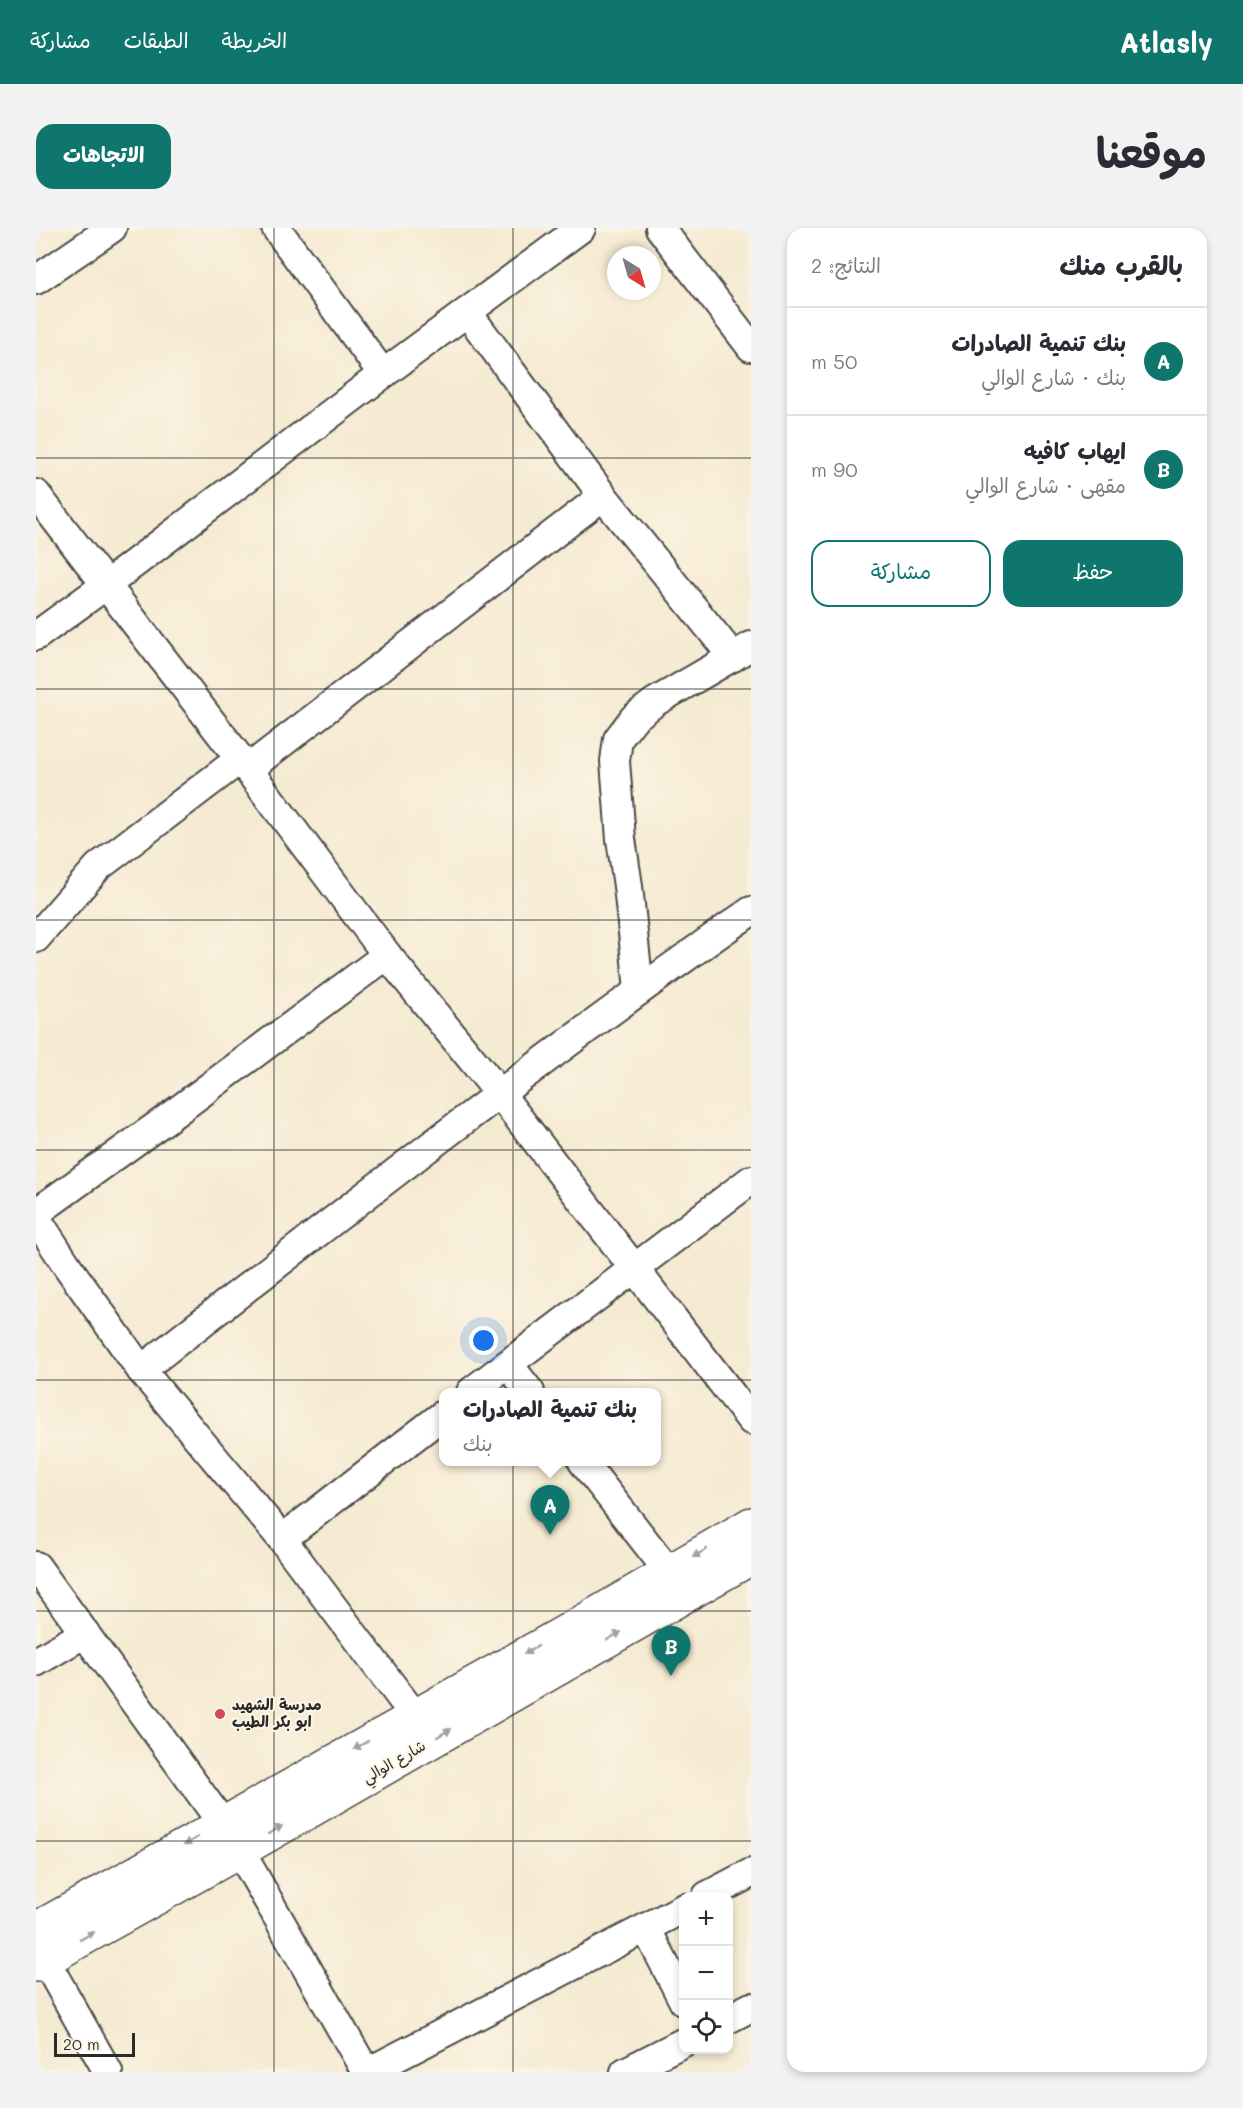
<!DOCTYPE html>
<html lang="ar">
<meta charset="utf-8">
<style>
:root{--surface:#fff;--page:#f2f2f3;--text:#2b2b33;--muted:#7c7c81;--line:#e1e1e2;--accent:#0f766e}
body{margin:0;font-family:Mali,"Playpen Sans Arabic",sans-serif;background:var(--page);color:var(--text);direction:rtl}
.controls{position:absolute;right:18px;bottom:18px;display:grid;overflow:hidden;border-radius:12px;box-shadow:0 3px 9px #0003}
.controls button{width:54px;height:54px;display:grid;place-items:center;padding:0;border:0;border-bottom:2px solid var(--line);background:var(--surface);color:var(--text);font:30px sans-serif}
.compass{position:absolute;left:571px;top:18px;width:54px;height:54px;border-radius:50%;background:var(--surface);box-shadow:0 3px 9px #0003;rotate:143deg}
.scale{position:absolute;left:18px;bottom:15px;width:81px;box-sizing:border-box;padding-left:6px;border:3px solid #2b2b2b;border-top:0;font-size:16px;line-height:21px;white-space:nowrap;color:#2b2b2b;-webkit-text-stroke:4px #fcf5e5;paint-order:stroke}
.you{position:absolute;left:448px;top:1113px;width:21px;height:21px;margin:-15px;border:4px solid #fff;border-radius:50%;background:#1a73e8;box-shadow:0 0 0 9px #1a73e833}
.badge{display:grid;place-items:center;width:39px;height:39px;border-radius:50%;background:var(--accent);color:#fff;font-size:20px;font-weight:700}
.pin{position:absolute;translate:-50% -50px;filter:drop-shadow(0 2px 3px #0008)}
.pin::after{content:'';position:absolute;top:32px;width:21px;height:18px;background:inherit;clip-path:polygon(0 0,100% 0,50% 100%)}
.popup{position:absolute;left:403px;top:1160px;width:222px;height:78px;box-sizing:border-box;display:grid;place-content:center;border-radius:12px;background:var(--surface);filter:drop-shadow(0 2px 4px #0005);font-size:20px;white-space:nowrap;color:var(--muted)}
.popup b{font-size:22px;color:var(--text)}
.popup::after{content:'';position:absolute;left:50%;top:100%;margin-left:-12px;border:12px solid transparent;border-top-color:var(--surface)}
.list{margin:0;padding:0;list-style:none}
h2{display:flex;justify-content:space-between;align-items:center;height:78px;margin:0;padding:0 24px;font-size:26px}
h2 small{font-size:20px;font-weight:400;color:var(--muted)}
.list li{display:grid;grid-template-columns:39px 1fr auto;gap:18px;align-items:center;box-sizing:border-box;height:108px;padding:0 24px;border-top:2px solid var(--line)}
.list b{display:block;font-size:22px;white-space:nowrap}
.list p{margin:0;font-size:20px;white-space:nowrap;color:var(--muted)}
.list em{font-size:20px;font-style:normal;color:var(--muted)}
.actions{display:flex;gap:12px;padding:18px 24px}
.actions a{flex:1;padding:14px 0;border:2px solid var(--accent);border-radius:18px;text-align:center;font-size:21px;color:var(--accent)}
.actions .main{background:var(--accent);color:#fff}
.icon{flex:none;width:33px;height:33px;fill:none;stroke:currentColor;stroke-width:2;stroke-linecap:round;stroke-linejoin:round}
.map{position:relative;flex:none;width:715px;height:1844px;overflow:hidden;direction:ltr;border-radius:18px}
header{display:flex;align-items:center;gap:36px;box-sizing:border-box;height:84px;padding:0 30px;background:var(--accent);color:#fff}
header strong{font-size:28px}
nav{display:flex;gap:33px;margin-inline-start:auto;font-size:21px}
.intro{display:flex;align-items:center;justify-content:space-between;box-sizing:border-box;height:144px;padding:0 36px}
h1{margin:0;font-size:42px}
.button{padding:15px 27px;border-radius:18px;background:var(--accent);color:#fff;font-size:21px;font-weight:700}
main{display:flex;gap:36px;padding:0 36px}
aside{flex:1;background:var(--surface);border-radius:18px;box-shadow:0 3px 9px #0003}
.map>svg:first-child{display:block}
</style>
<header>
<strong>Atlasly</strong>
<nav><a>الخريطة</a><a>الطبقات</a><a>مشاركة</a></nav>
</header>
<div class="intro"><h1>موقعنا</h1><a class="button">الاتجاهات</a></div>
<main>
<aside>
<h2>بالقرب منك<small>النتائج: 2</small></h2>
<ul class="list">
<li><span class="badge">A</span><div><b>بنك تنمية الصادرات</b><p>بنك · شارع الوالي</p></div><em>50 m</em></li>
<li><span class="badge">B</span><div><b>ايهاب كافيه</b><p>مقهى · شارع الوالي</p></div><em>90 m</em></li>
</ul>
<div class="actions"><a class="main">حفظ</a><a>مشاركة</a></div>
</aside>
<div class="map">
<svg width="715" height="1844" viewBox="0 0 715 1844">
<rect width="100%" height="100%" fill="#fcf5e5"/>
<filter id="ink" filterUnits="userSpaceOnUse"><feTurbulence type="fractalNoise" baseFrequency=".0167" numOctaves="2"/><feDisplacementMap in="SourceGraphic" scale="12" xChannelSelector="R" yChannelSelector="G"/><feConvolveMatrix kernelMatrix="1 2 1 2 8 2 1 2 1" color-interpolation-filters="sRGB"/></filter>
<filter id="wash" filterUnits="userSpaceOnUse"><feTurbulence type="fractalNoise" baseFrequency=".008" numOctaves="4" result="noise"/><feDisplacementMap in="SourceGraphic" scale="24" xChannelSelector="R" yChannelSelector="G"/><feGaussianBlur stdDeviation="1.35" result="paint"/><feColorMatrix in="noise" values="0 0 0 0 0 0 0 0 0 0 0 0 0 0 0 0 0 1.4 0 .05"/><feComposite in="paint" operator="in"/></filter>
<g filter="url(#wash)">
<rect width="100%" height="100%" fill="#f5ead2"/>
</g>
<g filter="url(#ink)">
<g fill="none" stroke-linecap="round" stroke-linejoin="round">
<defs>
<g id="street">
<polyline points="240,0 347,146"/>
<polyline points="624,0 715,119"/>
<polyline points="0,52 76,0"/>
<polyline points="431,84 567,268 697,429"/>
<polyline points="0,266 204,531 351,727 464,866 715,1192"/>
<polyline points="0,408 70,357 347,146 545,0"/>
<polyline points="212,541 567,268"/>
<polyline points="0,710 62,639 204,531"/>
<polyline points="603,761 592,658 585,611 579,533 582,511 598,490 619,474 715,418"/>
<polyline points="0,985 129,892 351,727"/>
<polyline points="0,990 32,1039 105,1142 246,1311 378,1487"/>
<polyline points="472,1136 494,1164"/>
<path d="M105 1142C306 985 506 829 715 683"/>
<polyline points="435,1164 715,952"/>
<polyline points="547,1234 633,1344"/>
<polyline points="246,1311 408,1186"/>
<polyline points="0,1338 186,1595"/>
<polyline points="0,1434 49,1405"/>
<polyline points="204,1623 330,1844"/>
<polyline points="671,1668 715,1645"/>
<polyline points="610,1700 648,1774"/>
<polyline points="9,1732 72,1844"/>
<polyline points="692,1791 715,1779"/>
<polyline points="332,1844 648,1680"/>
<polyline points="589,1844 648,1814"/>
</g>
<g id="secondary">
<polyline points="0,1701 543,1396 715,1296"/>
<polyline points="0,1737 204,1623 715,1330"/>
</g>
</defs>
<use href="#street" stroke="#494844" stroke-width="32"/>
<use href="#secondary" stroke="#494844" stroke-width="36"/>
<use href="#street" stroke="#fff" stroke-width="28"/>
<use href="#secondary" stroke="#fff" stroke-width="33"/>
</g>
<defs><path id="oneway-solid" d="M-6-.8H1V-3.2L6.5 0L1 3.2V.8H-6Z" transform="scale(1.5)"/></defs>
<g fill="#a0a0a0">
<use href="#oneway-solid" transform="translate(664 1325) rotate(150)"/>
<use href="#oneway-solid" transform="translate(578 1408) rotate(-30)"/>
<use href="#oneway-solid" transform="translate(495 1422) rotate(151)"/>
<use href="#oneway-solid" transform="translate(408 1505) rotate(-30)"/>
<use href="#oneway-solid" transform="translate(325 1517) rotate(151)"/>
<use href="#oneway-solid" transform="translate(239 1602) rotate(-30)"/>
<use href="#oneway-solid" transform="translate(155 1613) rotate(150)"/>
<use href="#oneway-solid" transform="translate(51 1708) rotate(-29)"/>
</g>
</g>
<path fill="none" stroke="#2b2b2b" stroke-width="1.5" stroke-opacity="0.55" d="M238 0V1844M477 0V1844M0 230H715M0 461H715M0 692H715M0 922H715M0 1152H715M0 1383H715M0 1613H715"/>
<circle fill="#d1495b" stroke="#fcf5e5" stroke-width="2" cx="184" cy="1486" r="6"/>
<g text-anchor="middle" stroke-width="4.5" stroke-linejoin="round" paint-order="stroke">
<g font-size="15" font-weight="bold" fill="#2b2b2b" stroke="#fcf5e5" text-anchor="start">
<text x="196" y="1482">مدرسة الشهيد<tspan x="196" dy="17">ابو بكر الطيب</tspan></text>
</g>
<g font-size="15" fill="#2b2b2b" stroke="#fcf5e5">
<text transform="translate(358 1534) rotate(-30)" y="5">شارع الوالي</text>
</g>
</g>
</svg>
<div class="controls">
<button>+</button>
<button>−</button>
<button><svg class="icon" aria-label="locate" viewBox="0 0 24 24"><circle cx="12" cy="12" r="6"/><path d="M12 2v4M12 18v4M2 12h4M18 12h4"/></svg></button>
</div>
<svg class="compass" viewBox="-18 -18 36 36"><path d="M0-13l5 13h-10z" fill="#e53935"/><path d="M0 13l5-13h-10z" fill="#7c7c81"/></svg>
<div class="scale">20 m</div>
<div class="you"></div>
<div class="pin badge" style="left:514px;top:1307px">A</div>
<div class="popup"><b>بنك تنمية الصادرات</b>بنك</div>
<div class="pin badge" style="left:635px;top:1448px">B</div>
</div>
</main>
